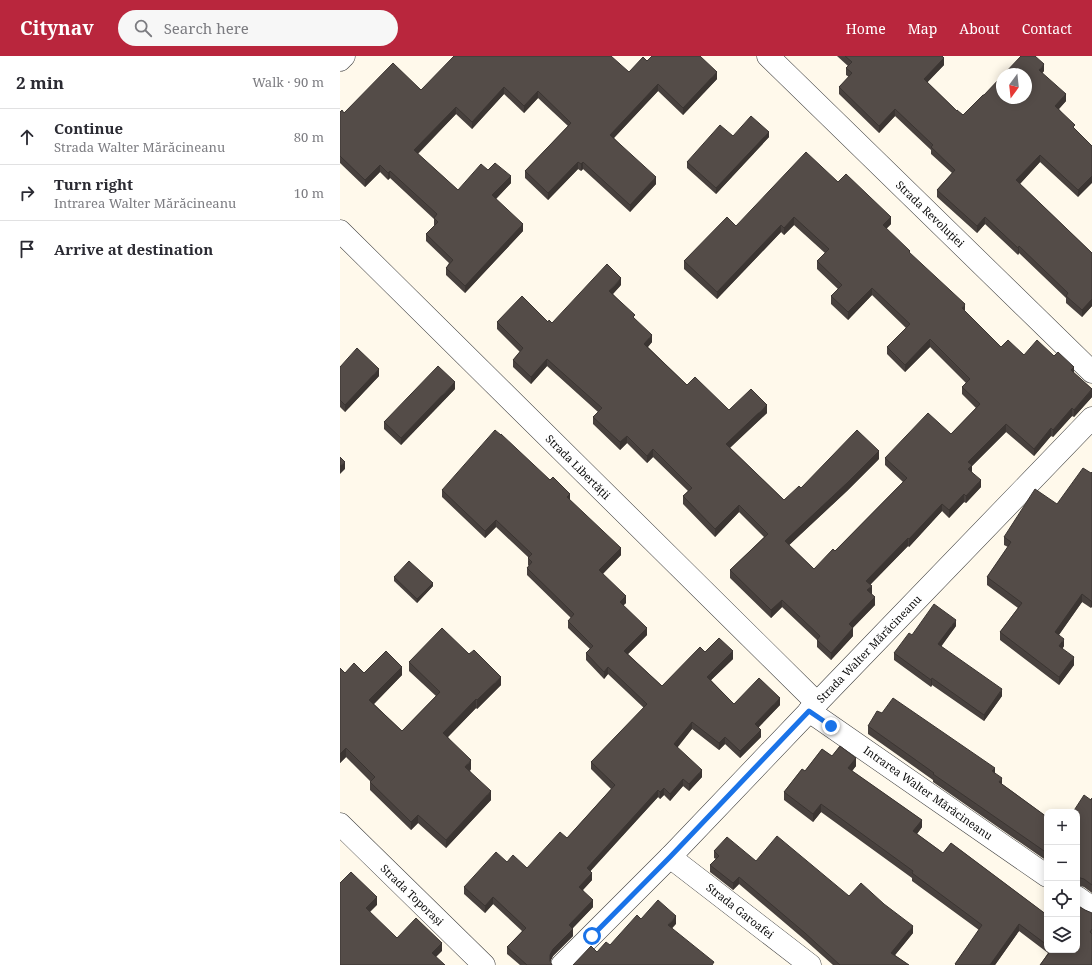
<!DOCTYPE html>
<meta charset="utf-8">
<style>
:root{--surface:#fff;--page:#f7f7f7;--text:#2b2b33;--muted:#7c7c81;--line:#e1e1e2;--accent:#b9263d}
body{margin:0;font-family:"Noto Serif",serif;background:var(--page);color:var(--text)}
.controls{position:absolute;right:12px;bottom:12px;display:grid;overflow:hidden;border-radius:8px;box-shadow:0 2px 10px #0003}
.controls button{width:36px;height:36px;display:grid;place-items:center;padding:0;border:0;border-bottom:1px solid var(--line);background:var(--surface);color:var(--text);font:20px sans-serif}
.compass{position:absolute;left:656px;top:12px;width:36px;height:36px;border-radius:50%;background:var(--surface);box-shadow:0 2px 10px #0003;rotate:195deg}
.stop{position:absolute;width:12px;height:12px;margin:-9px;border:3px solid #1a73e8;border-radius:50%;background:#fff}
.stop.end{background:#1a73e8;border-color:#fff;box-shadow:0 1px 4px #0008}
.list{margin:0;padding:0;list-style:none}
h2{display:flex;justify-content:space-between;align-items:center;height:52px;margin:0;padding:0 16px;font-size:17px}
h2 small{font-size:13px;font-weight:400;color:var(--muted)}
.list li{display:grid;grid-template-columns:26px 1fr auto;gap:12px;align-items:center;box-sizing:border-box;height:56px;padding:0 16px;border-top:1px solid var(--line)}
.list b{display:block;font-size:15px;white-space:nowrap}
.list p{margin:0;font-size:13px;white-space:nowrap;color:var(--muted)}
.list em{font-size:13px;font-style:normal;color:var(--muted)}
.icon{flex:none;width:22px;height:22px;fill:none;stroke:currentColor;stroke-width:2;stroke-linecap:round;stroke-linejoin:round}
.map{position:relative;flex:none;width:752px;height:909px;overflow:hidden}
header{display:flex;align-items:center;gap:24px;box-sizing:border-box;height:56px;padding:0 20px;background:var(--accent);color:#fff}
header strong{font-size:19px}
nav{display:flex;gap:22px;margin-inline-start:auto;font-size:14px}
.search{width:280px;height:36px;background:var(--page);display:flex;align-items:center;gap:10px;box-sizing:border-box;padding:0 14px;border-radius:22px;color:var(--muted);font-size:15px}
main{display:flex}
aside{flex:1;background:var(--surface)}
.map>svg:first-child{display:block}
</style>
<header>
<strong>Citynav</strong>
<div class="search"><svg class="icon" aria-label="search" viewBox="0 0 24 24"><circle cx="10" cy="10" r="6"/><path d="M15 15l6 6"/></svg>Search here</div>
<nav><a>Home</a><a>Map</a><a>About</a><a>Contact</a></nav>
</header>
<main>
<aside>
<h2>2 min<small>Walk · 90 m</small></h2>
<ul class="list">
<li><svg class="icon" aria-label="ahead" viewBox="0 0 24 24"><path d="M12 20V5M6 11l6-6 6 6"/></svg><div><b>Continue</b><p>Strada Walter Mărăcineanu</p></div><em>80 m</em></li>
<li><svg class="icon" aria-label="right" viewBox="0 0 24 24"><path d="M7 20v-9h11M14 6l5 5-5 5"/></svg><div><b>Turn right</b><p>Intrarea Walter Mărăcineanu</p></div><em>10 m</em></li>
<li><svg class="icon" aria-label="arrive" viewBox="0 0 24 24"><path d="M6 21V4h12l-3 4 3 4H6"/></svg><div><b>Arrive at destination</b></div></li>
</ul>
</aside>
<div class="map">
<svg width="752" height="909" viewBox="0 0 752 909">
<rect width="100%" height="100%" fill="#fff9eb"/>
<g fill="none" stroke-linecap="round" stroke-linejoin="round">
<defs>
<g id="minor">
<polyline points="428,0 752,316"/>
<polyline points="0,4 4,0"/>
<polyline points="0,175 477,647"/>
<polyline points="469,655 707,820"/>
<polyline points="0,768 144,909"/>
<polyline points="330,801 470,909"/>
<polyline points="737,841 752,852"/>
<polyline points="222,909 330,801 477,647 752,362"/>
</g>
</defs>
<use href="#minor" stroke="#3f3f3f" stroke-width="23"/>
<use href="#minor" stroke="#fff" stroke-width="22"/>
</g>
<g fill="#48413e">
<polygon points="497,0 602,0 604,9 587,26 617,55 623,59 644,39 686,18 704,15 702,17 726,45 719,53 735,74 752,90 738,141 700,106 680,128 752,197 752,250 742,261 726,247 726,242 679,197 678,199 645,168 637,177 597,141 597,134 612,117 591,98 591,94 555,60 539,77 499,38 499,31 509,21 506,19 506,12 508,10"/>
<polygon points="307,5 377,23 343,59 318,35 274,82 316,128 290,156 243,113 241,115 238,113 208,144 185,122 185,115 228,70 198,42 184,57 164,38 132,73 116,58 78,98 118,134 148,114 171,127 156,143 183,175 125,237 106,219 106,212 109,207 86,185 86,178 95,170 94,169 94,163 50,122 48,124 40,116 25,131 0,107 0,56 4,57 81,34 289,16"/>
<polygon points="393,80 429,81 376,138 347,112 347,106"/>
<polygon points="498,126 551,168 546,173 625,255 661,291 684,299 714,300 734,317 752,333 752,341 734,361 732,360 713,381 711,380 694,400 666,376 632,410 632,416 641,431 626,447 624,446 609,462 602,455 569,491 568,490 530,529 531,538 535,549 512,572 513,580 491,604 477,591 477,584 442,551 431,562 390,522 390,514 424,481 399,456 375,481 343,448 343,440 348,435 313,401 307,407 287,387 280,394 253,368 253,361 258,356 207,310 191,328 173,311 173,304 180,296 157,273 157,266 208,266 212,267 281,229 273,238 295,263 312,286 308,291 347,329 389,354 427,357 390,392 444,444 461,432 539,403 507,435 449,489 474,513 495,495 563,426 545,409 545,402 611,378 636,352 622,338 622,331 626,327 590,291 565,316 547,298 547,291 566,272 532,239 508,264 491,248 491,240 498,233 477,213 477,205 485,197 454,169 444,179 441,176 377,243 344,213 344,205 396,170"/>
<polygon points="0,311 39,320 5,356 0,351"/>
<polygon points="115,333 61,389 44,373 44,366"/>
<polygon points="751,417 751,552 742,546 719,579 724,590 722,593 734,609 719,629 660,584 660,576 678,552 647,529 647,521 668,491 664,489 664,481 717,448"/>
<polygon points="102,434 230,444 281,499 263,518 286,547 283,549 307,579 288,598 322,630 365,596 393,603 371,624 394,648 440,649 418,672 421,681 400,702 385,688 379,694 352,673 337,691 362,721 349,735 343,730 330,745 324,739 320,743 318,741 250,815 252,824 243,834 253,851 232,873 233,880 213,900 210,906 212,909 180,909 167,898 167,891 182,875 153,848 145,857 124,838 124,831 167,806 187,812 227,782 271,733 251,713 251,706 304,652 268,618 264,623 246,604 246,597 250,593 228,572 228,565 231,562 187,519 187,512 189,510 188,509 188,501 156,471 145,482 102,441"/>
<polygon points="54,521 93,530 77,547 54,525"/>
<polygon points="616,570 601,590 662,640 644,665 592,629 591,631 554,604 554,597 572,579"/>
<polygon points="69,606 161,629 137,653 136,652 108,681 131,713 130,715 151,744 106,792 78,767 71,774 30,734 30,725 6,701 0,707 0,612 5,617 62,619 34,648 62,675 96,640 69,615"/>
<polygon points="528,670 655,717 662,728 707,761 707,805 593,726 593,724 528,678"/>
<polygon points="500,690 516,702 516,710 512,715 582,764 582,771 577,778 603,797 611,787 707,859 707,894 737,894 737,849 745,854 752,857 752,909 700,909 708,897 679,875 655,909 615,909 615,908 639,874 572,825 572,822 481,756 473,766 444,744 444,736 462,713 465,715 482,693 492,700"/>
<polygon points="752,742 752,837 744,831 737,829 737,756"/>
<polygon points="374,795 416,805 509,840 573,877 555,899 569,909 493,909 465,884 399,828 393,834 370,816 370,809 376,803 374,802"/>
</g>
<g fill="#3b3532">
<polygon points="604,2 604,9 584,30 584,23"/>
<polygon points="704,8 704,15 699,21 699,14"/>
<polygon points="377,16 377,23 343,59 343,52"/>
<polygon points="318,28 318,35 270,86 270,79"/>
<polygon points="164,31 164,38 132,73 132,66"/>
<polygon points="198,35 198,42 184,57 184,50"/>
<polygon points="726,38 726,45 715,57 715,50"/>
<polygon points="116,51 116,58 74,101 74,94"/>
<polygon points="555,53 555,60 539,77 539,70"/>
<polygon points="429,76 429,81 376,138 376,132"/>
<polygon points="700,99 700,106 676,132 676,124"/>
<polygon points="238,106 238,113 208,144 208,137"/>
<polygon points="243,106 243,113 241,115 241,108"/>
<polygon points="40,109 40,116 25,131 25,124"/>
<polygon points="50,115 50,122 48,124 48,117"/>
<polygon points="171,120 171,127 152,147 152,139"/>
<polygon points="752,120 752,127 738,141 738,134"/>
<polygon points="316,121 316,128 290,156 290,149"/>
<polygon points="454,161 454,169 444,179 444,172"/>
<polygon points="551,161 551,168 543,176 543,169"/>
<polygon points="645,161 645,168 637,177 637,170"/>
<polygon points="183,168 183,175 125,237 125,230"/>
<polygon points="441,169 441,176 377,243 377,236"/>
<polygon points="679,190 679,197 678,199 678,192"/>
<polygon points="281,222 281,229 269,242 269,235"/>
<polygon points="532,232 532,239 508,264 508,256"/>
<polygon points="752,243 752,250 742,261 742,254"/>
<polygon points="625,248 625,256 622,252"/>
<polygon points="312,279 312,286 304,295 304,288"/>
<polygon points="590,283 590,291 565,316 565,309"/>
<polygon points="207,303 207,310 191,328 191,321"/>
<polygon points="734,311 734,318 731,314"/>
<polygon points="39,313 39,320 5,356 5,349"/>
<polygon points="115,326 115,333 61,389 61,382"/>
<polygon points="752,334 752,341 734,361 734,354"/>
<polygon points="427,349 427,357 386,395 386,388"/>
<polygon points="732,352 732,360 713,381 713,374"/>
<polygon points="666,368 666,376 632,410 632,416 628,420 628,406"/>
<polygon points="711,372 711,380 694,400 694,393"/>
<polygon points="287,380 287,387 280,394 280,386"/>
<polygon points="313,393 313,401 307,407 307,400"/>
<polygon points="539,395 539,403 507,435 445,493 445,485"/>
<polygon points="5,406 5,413 0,418 0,410"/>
<polygon points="641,424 641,431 626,447 626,440"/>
<polygon points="230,438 230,445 227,441"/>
<polygon points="624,438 624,446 609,462 609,454"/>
<polygon points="602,448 602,455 569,491 569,483"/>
<polygon points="399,449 399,456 375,481 375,473"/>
<polygon points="156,464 156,471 145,482 145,475"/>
<polygon points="568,482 568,490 526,533 526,525"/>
<polygon points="281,492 281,499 259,521 259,514"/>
<polygon points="93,527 93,530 77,547 77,543"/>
<polygon points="532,530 532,538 527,542 527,534"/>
<polygon points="742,538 742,546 715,584 715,576"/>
<polygon points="286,540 286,547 280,553 280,546"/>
<polygon points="535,541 535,549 509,576 509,568"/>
<polygon points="752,543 752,551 751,552 751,545"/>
<polygon points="442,544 442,551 431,562 431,554"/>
<polygon points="616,564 616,570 598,595 598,588"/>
<polygon points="307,572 307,579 284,602 284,595"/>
<polygon points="513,572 513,580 491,604 491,597"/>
<polygon points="724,583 724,590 719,598 719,590"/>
<polygon points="393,595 393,603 367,628 367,621"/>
<polygon points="734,601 734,609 719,629 719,621"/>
<polygon points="62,611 62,619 29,653 29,644"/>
<polygon points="268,611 268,618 264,623 264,616"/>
<polygon points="161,621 161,629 137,653 137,644"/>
<polygon points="592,622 592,629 591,631 591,624"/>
<polygon points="662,633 662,640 644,665 644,659"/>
<polygon points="440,642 440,649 415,675 415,668"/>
<polygon points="136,643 136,652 103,686 103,677"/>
<polygon points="352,666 352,673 334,696 334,688"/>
<polygon points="421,674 421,681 400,702 400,695"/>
<polygon points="385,681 385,688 379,694 379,687"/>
<polygon points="6,692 6,701 0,707 0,698"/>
<polygon points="516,702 516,710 508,720 508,712"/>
<polygon points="131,704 131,713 125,719 125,711"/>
<polygon points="655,712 655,719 652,715"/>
<polygon points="362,714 362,721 349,735 349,728"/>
<polygon points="662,722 662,730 659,726"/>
<polygon points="343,723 343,730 330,745 330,738"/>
<polygon points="324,732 324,739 320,743 320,736"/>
<polygon points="318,734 318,741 247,819 247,812"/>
<polygon points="151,735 151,744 106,792 106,784"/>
<polygon points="481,748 481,756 473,766 473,758"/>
<polygon points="78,759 78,767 71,774 71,766"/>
<polygon points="582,764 582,771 573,783 573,775"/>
<polygon points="252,817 252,824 239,838 239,831"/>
<polygon points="399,821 399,828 393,834 393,827"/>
<polygon points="37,841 37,849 26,860 26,852"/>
<polygon points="153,841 153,848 145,857 145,850"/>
<polygon points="253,844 253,851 229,876 229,869"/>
<polygon points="336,860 336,868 328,877 328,869"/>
<polygon points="679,868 679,875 655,909 650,909"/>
<polygon points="573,870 573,877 551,904 551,897"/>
<polygon points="233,873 233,880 213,900 210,906 210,899 213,893"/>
<polygon points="102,887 102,895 92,905 92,897"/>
</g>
<g fill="#544c48" stroke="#3b3532">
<polygon points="114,0 271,0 289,16 303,1 307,5 312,0 360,0 377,16 343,52 318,28 270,79 316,121 290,149 243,106 241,108 238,106 208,137 185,115 231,67 198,35 184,50 164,31 132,66 116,51 74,94 118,134 141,108 148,114 155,107 171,120 152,139 183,168 125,230 106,212 113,204 86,178 98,166 94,162 97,158 50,115 48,117 40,109 25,124 0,100 0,56 2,54 4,57 53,7 81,34"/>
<polygon points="505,0 602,0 604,2 584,23 617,55 617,54 623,59 643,39 644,39 662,20 662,42 686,42 686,18 664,18 681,0 695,0 704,8 699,14 726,38 715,50 735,69 733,71 752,90 752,120 738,134 700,99 676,124 752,197 752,243 742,254 726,240 728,237 679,190 678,192 645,161 637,170 597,134 615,114 591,91 593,89 555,53 539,70 499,31 512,17 506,12 512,6"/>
<polygon points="411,60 429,76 376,132 347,106 380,69 393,80"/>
<polygon points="466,96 498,126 506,118 551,161 543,169 570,195 569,196 625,248 622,252 661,291 668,284 684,299 697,284 714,300 718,296 734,311 731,314 752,333 734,354 732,352 713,374 711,372 694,393 666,368 628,406 632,409 628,413 641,424 626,440 624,438 609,454 602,448 569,483 568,482 526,525 532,530 527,534 535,541 509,568 513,572 491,597 477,584 480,580 442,544 431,554 390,514 428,478 399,449 375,473 343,440 352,432 313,393 307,400 287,380 280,386 253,361 262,352 207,303 191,321 173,304 183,292 157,266 182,240 208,266 209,264 212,267 267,208 281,222 269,235 295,259 293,261 312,279 304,288 347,329 355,321 389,354 411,333 427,349 386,388 444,444 459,430 461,432 517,374 539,395 507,427 445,485 474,513 493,493 495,495 567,422 545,402 588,357 611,378 640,348 622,331 630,323 590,283 565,309 547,291 570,268 532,232 508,256 491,240 502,229 477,205 489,193 454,161 444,172 441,169 377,236 344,205 387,161 396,170"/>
<polygon points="17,292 39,313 5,349 0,344 0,311"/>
<polygon points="98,310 115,326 61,382 44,366"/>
<polygon points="155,374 161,379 161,378 210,424 213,421 230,438 227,441 281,492 259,514 286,540 280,546 307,572 284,595 322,630 360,591 365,596 379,582 393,595 367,621 394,648 419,622 440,642 415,668 421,674 400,695 385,681 379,687 352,666 334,688 362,714 349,728 343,723 330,738 324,732 320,736 318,734 247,812 252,817 239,831 253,844 229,869 233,873 213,893 210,899 210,905 212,909 187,909 167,891 186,872 153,841 145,850 124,831 156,796 167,806 173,799 187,812 220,776 227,782 275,729 251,706 307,648 268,611 264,616 246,597 253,590 228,565 234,558 187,512 192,506 188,502 192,498 156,464 145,475 102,434"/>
<polygon points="0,401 5,406 0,410"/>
<polygon points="743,412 751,417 752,416 752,543 751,545 742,538 715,576 724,583 719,590 734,601 719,621 660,576 682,547 647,521 671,486 664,481 695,433 717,448"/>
<polygon points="69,505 93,527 77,543 54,521"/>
<polygon points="594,548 616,564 598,588 662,633 644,659 592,622 591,624 554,597 569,577 572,579"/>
<polygon points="102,572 129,598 134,594 161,621 137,644 136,643 103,677 131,704 125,711 151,735 106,784 78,759 71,766 30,726 35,721 6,692 0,698 0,612 5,617 14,607 24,617 46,595 62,611 29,644 62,675 100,636 69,606"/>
<polygon points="553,642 655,712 652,715 662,722 659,726 707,761 707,797 593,718 594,717 528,670 537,655 542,657"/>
<polygon points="500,690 516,702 508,712 582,764 573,775 603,797 611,787 707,859 707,889 679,868 650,909 616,909 615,908 642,869 572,817 573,815 481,748 473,758 444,736 462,713 465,715 482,693 492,700"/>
<polygon points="744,739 751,744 752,742 752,829 744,823 737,821 737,756 733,756"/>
<polygon points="437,780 509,840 521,827 544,848 573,870 551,897 569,909 500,909 465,877 399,821 393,827 370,809 379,800 374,795 387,781 416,805"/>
<polygon points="11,816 37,841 26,852 57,882 76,862 102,887 92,897 105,909 0,909 0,827"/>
<polygon points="318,844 336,860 328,869 374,906 372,909 233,909 251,890 257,896 266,886 270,889 297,859 301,863"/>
<polygon points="737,849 745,854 752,857 752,873 750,876 752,878 752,909 700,909 711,894 737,894"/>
</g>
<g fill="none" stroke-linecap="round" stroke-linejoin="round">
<polyline stroke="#1a73e8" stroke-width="5" points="252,880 330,801 469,655 491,670"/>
</g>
<g text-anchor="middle" stroke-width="4" stroke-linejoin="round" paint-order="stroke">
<g font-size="11" fill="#0c0c0c" stroke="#fff">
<text transform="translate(590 158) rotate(44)" y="4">Strada Revoluției</text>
<text transform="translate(238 411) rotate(45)" y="4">Strada Libertății</text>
<text transform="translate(529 593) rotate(-46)" y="4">Strada Walter Mărăcineanu</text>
<text transform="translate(588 737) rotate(35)" y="4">Intrarea Walter Mărăcineanu</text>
<text transform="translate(72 839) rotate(44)" y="4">Strada Toporași</text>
<text transform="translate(400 855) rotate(38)" y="4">Strada Garoafei</text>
</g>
</g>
</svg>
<div class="controls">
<button>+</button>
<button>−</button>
<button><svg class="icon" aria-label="locate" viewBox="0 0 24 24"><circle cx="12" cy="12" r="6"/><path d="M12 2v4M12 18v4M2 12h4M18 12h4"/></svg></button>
<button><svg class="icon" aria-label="layers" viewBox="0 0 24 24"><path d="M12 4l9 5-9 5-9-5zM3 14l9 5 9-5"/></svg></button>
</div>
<svg class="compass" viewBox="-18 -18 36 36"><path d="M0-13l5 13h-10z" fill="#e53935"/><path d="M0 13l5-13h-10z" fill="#7c7c81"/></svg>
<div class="stop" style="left:252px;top:880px"></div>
<div class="stop end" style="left:491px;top:670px"></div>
</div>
</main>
